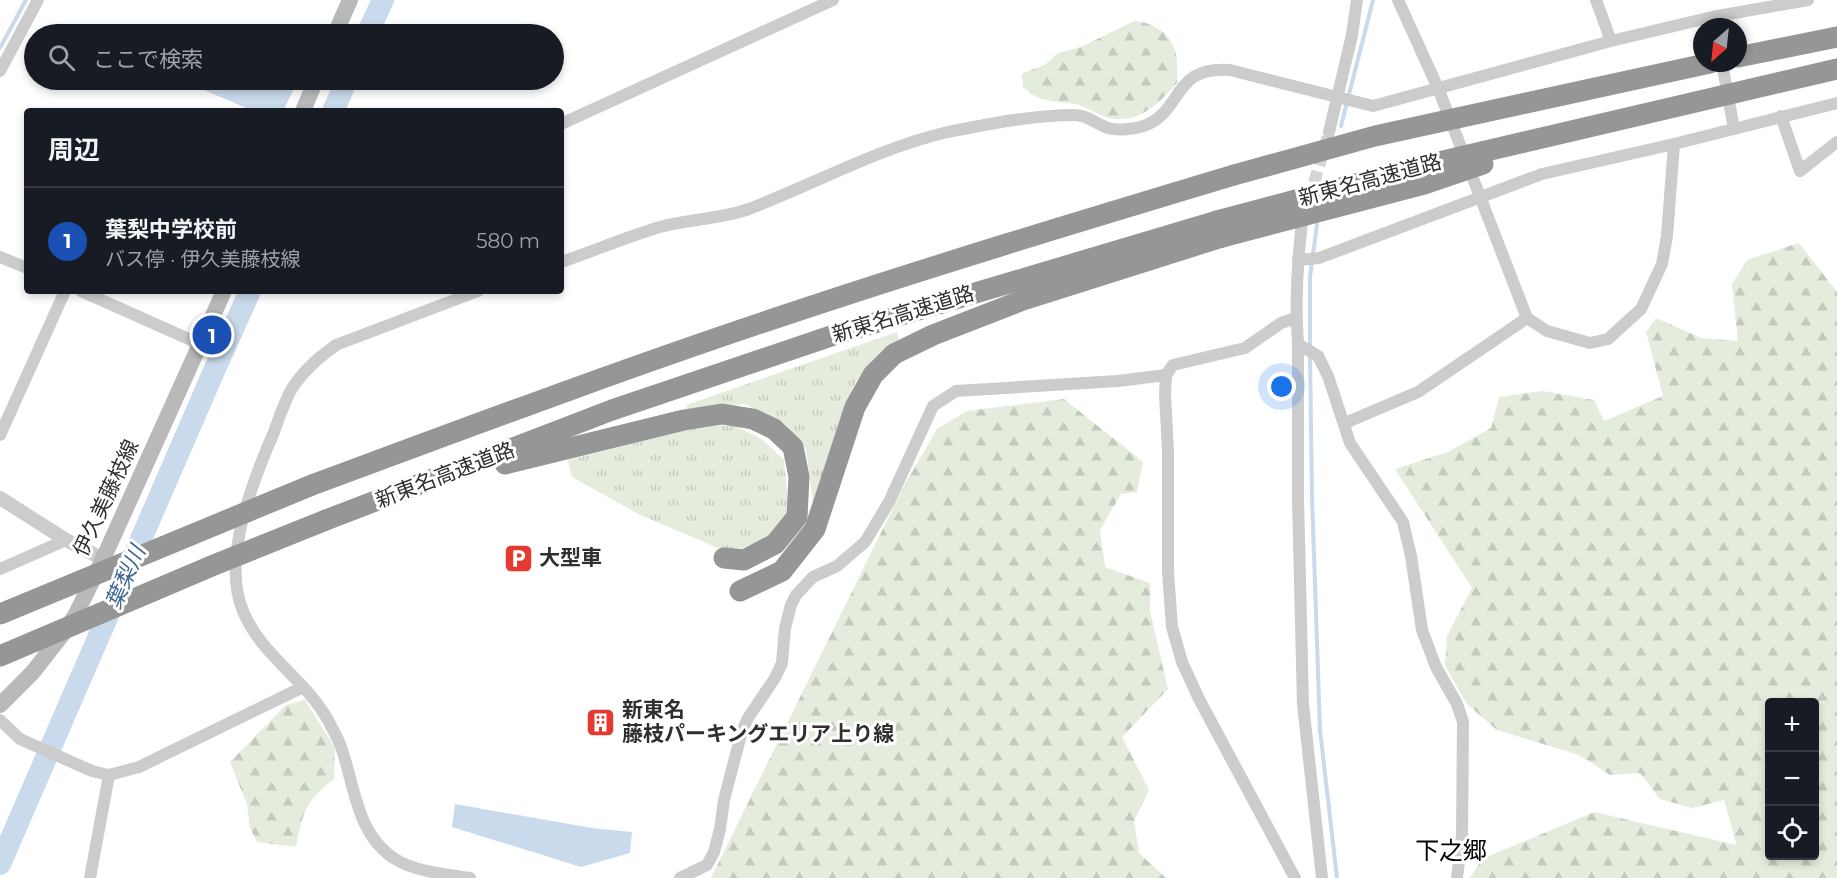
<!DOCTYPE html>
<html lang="ja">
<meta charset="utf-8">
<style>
:root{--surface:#171b24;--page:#242831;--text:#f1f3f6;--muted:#9ea1a6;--line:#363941;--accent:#e43a32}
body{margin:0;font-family:Montserrat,"Noto Sans JP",sans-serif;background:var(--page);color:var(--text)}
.controls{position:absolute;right:18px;bottom:18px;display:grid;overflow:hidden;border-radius:6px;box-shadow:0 3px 9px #0003}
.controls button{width:54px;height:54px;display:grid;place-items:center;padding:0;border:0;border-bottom:2px solid var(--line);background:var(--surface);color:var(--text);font:30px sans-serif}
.compass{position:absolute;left:1693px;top:18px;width:54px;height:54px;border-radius:50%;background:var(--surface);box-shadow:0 3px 9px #0003;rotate:207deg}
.you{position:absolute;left:1282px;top:387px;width:21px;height:21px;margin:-15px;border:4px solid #fff;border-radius:50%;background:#1a73e8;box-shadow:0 0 0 9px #1a73e833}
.badge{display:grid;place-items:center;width:39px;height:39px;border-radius:50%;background:var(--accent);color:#fff;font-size:20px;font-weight:700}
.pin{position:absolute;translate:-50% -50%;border:3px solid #fff;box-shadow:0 2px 6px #0006}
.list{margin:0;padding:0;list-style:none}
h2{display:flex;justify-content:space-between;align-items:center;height:78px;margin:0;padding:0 24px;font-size:26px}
h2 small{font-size:20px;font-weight:400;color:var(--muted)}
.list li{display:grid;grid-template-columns:39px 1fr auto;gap:18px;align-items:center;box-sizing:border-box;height:108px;padding:0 24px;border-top:2px solid var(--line)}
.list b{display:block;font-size:22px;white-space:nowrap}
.list p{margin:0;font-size:20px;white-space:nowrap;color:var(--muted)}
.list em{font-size:20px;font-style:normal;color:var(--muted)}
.icon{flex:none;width:33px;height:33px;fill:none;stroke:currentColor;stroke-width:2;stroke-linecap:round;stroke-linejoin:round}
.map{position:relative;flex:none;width:1837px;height:878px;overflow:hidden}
.search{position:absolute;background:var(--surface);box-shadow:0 3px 9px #0003;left:24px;top:24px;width:540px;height:66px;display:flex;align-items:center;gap:15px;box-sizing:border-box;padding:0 21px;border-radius:33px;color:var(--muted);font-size:22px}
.panel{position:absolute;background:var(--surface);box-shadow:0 3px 9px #0003;left:24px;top:108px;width:540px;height:186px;border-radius:6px}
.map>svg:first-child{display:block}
</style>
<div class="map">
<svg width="1837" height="878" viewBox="0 0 1837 878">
<defs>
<pattern id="grass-tufts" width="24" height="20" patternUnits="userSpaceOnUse" patternTransform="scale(1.5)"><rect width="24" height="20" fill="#e3ecdd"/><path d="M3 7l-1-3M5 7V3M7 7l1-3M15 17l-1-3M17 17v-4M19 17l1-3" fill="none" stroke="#c3cbbe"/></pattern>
<pattern id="forest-firs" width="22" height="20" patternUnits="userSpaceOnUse" patternTransform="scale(1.5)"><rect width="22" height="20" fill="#e3ecdd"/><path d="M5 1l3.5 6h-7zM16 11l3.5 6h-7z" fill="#c3cbbe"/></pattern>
</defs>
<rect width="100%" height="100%" fill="#fff"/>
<g fill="url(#grass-tufts)">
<polygon points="897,332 899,339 857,380 846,402 813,504 806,449 785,424 745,404 687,409 686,405"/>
<polygon points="707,425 735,426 762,439 784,460 789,512 769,537 730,553 638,514 572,477 568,460"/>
</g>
<g fill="url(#forest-firs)" fill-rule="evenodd">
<path d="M1134 21C1153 22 1172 34 1176 54 1178 63 1177 74 1177 83 1158 104 1138 126 1106 117 1095 113 1087 107 1076 104 1064 102 1050 102 1039 98 1034 96 1028 91 1023 87L1022 74 1046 64 1058 53 1081 47Z"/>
<path d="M1799 243 1837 292V878H1470L1482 859 1594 812 1736 845V843L1724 800 1692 808 1660 799 1640 773 1610 775 1579 755 1497 730 1467 704 1445 666 1447 636 1472 588 1395 469 1448 452 1491 428 1499 397 1542 391 1594 400 1604 421 1663 396 1646 332 1656 318 1701 338 1738 341 1732 284 1747 260ZM1770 702H1814V856H1770Z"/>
<polygon points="1064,399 1143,462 1137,492 1121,494 1100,530 1105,567 1150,583 1150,611 1168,689 1122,737 1149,790 1134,821 1139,853 1166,878 711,878 905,484 937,429 967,411"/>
<path d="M305 700 335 748 334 779C305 801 303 812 296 847L257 842 250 828 247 804 230 762 286 705Z"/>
</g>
<g fill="#c9daec">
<polygon points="181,80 284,80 296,85 283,111 253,111"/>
<polygon points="455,804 592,828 632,832 630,853 581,867 452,827"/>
</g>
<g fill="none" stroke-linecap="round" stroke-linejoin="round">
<g stroke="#c9daec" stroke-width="4">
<polyline points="0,48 26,0"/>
<polyline points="1341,126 1373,0"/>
<polyline points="1310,347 1310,277 1317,224"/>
<polyline points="1310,355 1312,497 1320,730 1337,878"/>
</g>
<g stroke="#c9daec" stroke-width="22">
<polyline points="367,34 383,0"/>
<polyline points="333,111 347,80"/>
<polyline points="0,864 214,371 250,291"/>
</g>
<polyline stroke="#d5d5d5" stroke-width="12" stroke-dasharray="12 6" stroke-linecap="butt" points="1309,200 1329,132"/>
<g stroke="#ccc" stroke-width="12">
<polyline points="1398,0 1438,88 1527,318 1547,331 1590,343 1608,339 1641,309 1662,264 1667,236 1674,144"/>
<polyline points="1596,0 1611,41"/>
<polyline points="1722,63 1734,129"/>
<polyline points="0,71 38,0"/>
<polyline points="1781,116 1800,171 1837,142"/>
<polyline points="561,124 833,0"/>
<polyline points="1329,132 1352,35 1357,0"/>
<path d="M1302 223C1297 264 1295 304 1298 344V499L1303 704 1322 878"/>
<polyline points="0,257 27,268"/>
<polyline points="1298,260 1319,258 1542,174 1674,144 1837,103"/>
<path d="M561 262C594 251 626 237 660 227 688 219 721 219 749 209 814 184 881 147 948 132 989 124 1033 115 1074 115 1088 115 1096 124 1108 128 1118 131 1134 129 1144 126 1184 111 1172 65 1230 70L1373 106 1611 41 1712 17 1808 0"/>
<polyline points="81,291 200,344"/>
<polyline points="1298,344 1318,356 1328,376 1350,443 1403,522 1411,556 1422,630 1436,667 1457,704 1463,722 1462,836 1457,878"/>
<polyline points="1345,423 1418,392 1527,318"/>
<polyline points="0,435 65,291"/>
<polyline points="0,569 66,540"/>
<polyline points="0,720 20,739 92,771 109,775 139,767 303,687"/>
<polyline points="90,878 109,775"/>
<path d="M470 878C446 874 416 872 395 859 356 834 355 786 341 747 338 738 333 730 329 722 307 680 261 656 243 611 221 560 253 480 274 432 279 418 284 403 291 390 302 372 319 357 336 345L478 291"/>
<polyline points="680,878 707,865 714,852 720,829 724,800 742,731 748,718 775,678 782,663 785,628 791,605 796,595 813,577 837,566 865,542 889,502 933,406 956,391 1118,381 1166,375"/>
<polyline points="1295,878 1199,699 1182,662 1172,627 1168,572 1168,451 1165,395 1166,375 1173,365 1245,348 1281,323 1296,318"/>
</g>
<polyline stroke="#ccc" stroke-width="14" points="0,498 66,540 103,559"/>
<g stroke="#b9b9b9" stroke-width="16">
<polyline points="335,34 350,0"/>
<polyline points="303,111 316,80"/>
<polyline points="0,705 33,672 65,631 76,614 103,559 224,291"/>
</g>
<g stroke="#969696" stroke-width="21">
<polyline points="1738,57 1837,37"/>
<polyline points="505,464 684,420 722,414 753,419 774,429 793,447 799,477 797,517 775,544 744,560 724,558"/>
<path d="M312 485C466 428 620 370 776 318 928 267 1081 221 1234 175"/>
<polyline points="326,520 612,410 831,336 1217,221"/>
<polyline points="740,591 782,571 815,529 855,407 873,375 894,354 933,335 1023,300 1222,237"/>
</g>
<g stroke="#969696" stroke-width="21">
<polyline points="1234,175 1375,136 1710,63"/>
<polyline points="1217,221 1426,165 1837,69"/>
<polyline points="1222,237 1424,184 1483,164"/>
<polyline points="0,614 312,485"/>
<polyline points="0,656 214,565 326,520"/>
</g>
</g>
<defs>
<symbol id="parking-square" viewBox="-11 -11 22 22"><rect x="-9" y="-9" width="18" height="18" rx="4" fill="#e43a32" stroke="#fff"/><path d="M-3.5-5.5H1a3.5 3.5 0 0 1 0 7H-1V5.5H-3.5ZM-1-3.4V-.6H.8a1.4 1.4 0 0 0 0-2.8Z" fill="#fff"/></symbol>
<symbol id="building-square" viewBox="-11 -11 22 22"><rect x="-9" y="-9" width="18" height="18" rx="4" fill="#e43a32" stroke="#fff"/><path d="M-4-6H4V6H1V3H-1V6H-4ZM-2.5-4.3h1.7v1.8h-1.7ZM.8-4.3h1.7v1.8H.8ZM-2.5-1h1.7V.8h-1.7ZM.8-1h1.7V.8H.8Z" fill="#fff"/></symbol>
</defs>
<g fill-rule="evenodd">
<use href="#parking-square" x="502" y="542" width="33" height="33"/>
<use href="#building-square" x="584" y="706" width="33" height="33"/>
</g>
<g text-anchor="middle" stroke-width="6" stroke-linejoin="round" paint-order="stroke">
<g font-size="21" fill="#2f2f2f" stroke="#fff">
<text transform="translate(1370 180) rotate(-15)" y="7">新東名高速道路</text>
<text transform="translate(903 314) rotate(-17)" y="7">新東名高速道路</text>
<text transform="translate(445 475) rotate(-21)" y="7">新東名高速道路</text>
<text transform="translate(106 498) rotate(-65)" y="7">伊久美藤枝線</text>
</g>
<g font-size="21" font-weight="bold" fill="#2f2f2f" stroke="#fff" text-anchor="start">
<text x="539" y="565">大型車</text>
<text x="622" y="717">新東名<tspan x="622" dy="24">藤枝パーキングエリア上り線</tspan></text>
</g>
<g font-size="22" font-style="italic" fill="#3d6691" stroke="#fff">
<text transform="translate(125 577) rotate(-66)" y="8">葉梨川</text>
</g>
<g font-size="24" fill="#000" stroke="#fff">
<text x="1451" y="859">下之郷</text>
</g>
</g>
</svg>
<div class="controls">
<button>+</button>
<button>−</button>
<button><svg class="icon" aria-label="locate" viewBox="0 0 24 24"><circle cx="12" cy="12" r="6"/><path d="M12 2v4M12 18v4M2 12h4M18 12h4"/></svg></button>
</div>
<svg class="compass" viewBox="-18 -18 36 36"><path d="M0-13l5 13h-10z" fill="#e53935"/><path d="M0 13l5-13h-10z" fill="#9ea1a6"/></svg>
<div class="you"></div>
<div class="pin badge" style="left:212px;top:335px;background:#1a4fb4">1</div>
<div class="search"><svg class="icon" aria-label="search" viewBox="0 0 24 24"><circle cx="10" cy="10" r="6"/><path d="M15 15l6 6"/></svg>ここで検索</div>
<section class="panel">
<h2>周辺<small></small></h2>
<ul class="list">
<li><span class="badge" style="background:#1a4fb4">1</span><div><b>葉梨中学校前</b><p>バス停 · 伊久美藤枝線</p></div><em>580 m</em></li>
</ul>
</section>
</div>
